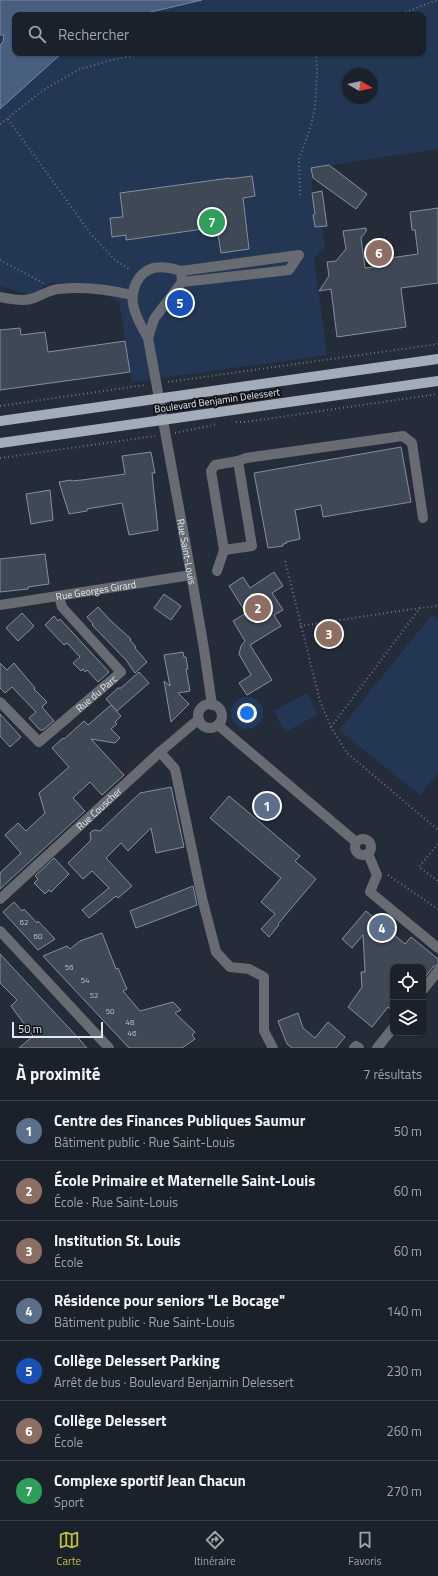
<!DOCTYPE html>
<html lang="fr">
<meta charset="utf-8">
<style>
:root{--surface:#1b212b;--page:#242933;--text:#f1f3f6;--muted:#a0a3a9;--line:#393e47;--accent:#c1bd40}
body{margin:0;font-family:"Titillium Web",sans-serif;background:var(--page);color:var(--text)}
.controls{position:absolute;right:12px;bottom:12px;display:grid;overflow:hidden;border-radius:8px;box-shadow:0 1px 3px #0004}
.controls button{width:36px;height:36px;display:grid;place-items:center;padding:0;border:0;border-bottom:1px solid var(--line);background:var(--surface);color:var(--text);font:20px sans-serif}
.compass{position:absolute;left:342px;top:68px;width:36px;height:36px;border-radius:50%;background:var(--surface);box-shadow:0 1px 3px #0004;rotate:99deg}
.scale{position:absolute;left:12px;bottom:10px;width:91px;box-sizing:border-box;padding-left:4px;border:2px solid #e2e8f0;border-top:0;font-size:11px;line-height:14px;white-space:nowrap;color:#e2e8f0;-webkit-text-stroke:3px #11151a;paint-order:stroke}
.you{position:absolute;left:247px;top:713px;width:14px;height:14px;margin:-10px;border:3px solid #fff;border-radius:50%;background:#1a73e8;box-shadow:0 0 0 6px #1a73e833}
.badge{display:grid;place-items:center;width:26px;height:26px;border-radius:50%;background:var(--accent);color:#fff;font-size:13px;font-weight:700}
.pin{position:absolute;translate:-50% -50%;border:2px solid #fff;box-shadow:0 1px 4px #0006}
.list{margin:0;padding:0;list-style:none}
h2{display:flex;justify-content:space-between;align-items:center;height:52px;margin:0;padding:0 16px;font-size:17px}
h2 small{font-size:13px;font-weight:400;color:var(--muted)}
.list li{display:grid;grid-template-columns:26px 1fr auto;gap:12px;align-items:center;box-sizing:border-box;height:60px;padding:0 16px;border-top:1px solid var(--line)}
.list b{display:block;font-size:15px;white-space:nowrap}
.list p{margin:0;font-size:13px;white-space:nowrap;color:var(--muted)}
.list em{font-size:13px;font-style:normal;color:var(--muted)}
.icon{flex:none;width:22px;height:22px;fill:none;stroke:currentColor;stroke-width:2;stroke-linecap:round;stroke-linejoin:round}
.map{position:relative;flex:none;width:438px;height:1048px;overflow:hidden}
.search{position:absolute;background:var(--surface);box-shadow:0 1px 3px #0004;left:12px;right:12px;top:12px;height:44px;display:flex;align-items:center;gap:10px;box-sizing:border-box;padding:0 14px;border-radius:8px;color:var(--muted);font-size:15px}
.sheet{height:472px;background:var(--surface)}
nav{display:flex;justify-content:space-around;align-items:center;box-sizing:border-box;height:56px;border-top:1px solid var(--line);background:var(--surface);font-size:11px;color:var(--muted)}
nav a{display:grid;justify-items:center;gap:2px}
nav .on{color:var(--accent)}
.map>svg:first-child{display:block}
</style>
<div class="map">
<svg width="438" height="1048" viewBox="0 0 438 1048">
<rect width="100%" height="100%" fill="#242c39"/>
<g fill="#233755" fill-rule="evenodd">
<path d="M0 0H438V149L311 168 315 227 322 226 325 248 314 258 327 355 132 382 119 302 111 297 94 292 31 295 0 286ZM15 15H423V53H15ZM348 74H372V98H348ZM52 282 79 284 32 294Z"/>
<polygon points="432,615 438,620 438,773 420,795 339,730"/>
<polygon points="307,693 318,714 285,732 274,711"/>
</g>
<polygon fill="#495f7f" stroke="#7788a1" points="0,0 202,0 138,15 15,15 15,53 62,53 0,109 0,45 3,42 4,35 0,35"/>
<g fill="#3f4855" stroke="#858f9e">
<polygon points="329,165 367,194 356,209 313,178 311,168"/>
<polygon points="252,176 255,196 243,198 249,249 221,253 217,227 126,240 126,235 112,237 110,218 123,217 120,193 230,178 230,179"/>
<polygon points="322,191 327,226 315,227 313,215 315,214 312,193"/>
<polygon points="438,208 438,283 401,288 406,327 337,337 331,289 319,291 329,276 327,262 336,261 346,249 343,231 366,228 365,230 367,230 361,238 365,268 384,266 383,259 418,254 415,230 412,230 410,212"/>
<polygon points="20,328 21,335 45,332 48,352 125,341 130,372 0,390 0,330"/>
<polygon points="401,447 411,502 323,517 321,505 295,510 300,539 286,542 287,543 283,544 283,546 268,548 254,473"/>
<polygon points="151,452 155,473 152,473 158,530 129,535 122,503 87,509 87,511 69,514 59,482 71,480 71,481 82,480 125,474 122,456"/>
<polygon points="50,490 53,520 31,524 26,494"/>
<polygon points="45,554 49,584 28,587 28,589 0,592 0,559"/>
<polygon points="274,572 283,586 272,593 283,610 274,615 281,626 250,645 272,680 247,695 239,683 251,675 239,654 241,646 245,641 233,621 246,613 229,586 243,577 250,588"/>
<polygon points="164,594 181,606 171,620 154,608"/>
<polygon points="98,607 111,621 131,639 130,640 136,647 135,648 147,662 135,673 126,660 92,625 93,624 87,617"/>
<polygon points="22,613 34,626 18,641 6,628"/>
<polygon points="54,616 58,621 60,619 109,672 98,682 87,670 85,672 83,669 81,671 73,663 80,657 67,643 64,645 45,625"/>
<polygon points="183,652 184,657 186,657 188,669 186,669 190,691 178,693 189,704 171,722 164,681 170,686 164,655"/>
<polygon points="0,663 7,670 14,663 35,688 34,689 47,702 42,707 54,721 43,730 40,730 29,718 36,712 12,687 5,693 0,688"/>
<polygon points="139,672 149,683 117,711 106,699 118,688 121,688"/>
<polygon points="111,705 121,716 115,722 117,724 111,729 120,738 115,743 91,739 124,775 102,795 90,782 73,798 85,811 0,889 0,873 21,853 5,835 18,823 26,831 45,813 39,793 69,767 52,748 63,738 64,739 84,721 88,725"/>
<polygon points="0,714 21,737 10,747 0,736"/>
<polygon points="171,787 184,847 156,853 151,828 128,851 121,843 106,858 132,886 118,898 116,896 89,918 82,910 109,888 92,871 83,879 68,863 91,840 90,833 92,831 95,830 100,831 140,793"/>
<polygon points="229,796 300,856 295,861 316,879 278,924 279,925 269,937 261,929 275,914 261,902 281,878 210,818"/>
<polygon points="54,858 69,874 51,892 49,890 45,894 34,883 38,879 35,876"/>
<polygon points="193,886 197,905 136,928 130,911"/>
<polygon points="14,902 22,911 24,909 37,923 38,921 55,939 38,950 3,912"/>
<polygon points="366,911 405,944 411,937 438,959 438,965 433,967 423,980 423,967 393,967 393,1011 388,1007 372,1027 348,1007 362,987 361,972 365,972 363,935 352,948 342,939"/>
<polygon points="102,933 116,969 118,968 127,989 123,991 140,1011 173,1002 181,1010 175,1013 195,1032 192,1035 195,1039 182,1048 129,1048 43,956 67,946 70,949 80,941"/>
<polygon points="0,954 80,1040 87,1048 19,1048 33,1036 11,1006 17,1000 0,983"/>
<polygon points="298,1013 303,1028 315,1038 328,1022 345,1037 336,1048 292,1048 287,1044 278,1021"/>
</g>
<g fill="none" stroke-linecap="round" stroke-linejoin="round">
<g stroke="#6c737e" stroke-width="2" stroke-dasharray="1 3" stroke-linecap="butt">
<polyline points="398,15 437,0"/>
<polyline points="8,119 90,233 115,260 131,270"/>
<polyline points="0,124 45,89 80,69 112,60 146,53"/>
<polyline points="300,195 299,159 311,126 315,107 317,70 316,53"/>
<polyline points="0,260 43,283"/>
<polyline points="168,382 438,344"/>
<polyline points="0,406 145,385"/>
<polyline points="236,422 245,422 438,394"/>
<polyline points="175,433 218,424"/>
<polyline points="0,458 155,436"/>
<polyline points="285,561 320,701 331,727 347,753 438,830"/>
<polyline points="300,626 420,608"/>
<polyline points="331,727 420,608 438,606"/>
<polyline points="438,844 419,867 438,881"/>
<polyline points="388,875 438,909"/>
</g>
<g stroke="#686c72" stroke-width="10">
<polyline points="181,271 299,255 289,270 182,282"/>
<path d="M0 297C11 299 24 302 34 298 42 295 50 290 58 289 83 286 107 289 132 295"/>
<path id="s1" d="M148 338 154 319 182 282 181 271C163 265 146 264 136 283 133 290 132 297 133 304 135 316 142 328 148 338L193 585 204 649 212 705"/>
<polyline points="224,550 252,546 238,461"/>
<polyline points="217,571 224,550 211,471 215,465 238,461 246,458 403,436 412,443 423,518"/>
<path id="s2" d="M0 605 191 575"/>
<path id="s3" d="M0 702 39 742 121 672 62 607 59 596"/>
<circle cx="210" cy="716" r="12"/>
<polyline points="218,725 356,842"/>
<polyline points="160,752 175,769 202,898 216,952 230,967 249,969 264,977 264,1031 273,1048"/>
<circle cx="363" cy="847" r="8"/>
<polyline points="368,854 377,875 370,892 438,948"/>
<path id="s4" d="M0 899 160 752 199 719"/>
<polyline points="0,931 109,1048"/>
<polyline points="423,990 438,971"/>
<polyline points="354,1048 356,1046 359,1048"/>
<polyline points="377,1048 393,1028"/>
</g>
<g stroke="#a3acb9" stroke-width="10">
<polyline points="0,421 438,359"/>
<polyline points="0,443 438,381"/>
</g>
</g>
<g text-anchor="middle" stroke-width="4" stroke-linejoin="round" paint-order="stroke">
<g font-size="8" fill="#b9c0c9">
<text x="24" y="925">62</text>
<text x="38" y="939">60</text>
<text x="69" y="970">56</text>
<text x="85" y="983">54</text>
<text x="94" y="998">52</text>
<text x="110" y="1014">50</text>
<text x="130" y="1025">48</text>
<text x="132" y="1036">46</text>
</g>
<g font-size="10" fill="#e2e8f0" stroke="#11151a">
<text transform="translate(217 400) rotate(-8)" y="4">Boulevard Benjamin Delessert</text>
<text dy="4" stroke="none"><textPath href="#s1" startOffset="405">Rue Saint-Louis</textPath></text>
<text dy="4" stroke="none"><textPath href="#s2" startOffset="97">Rue Georges Girard</textPath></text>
<text dy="4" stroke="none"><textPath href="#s3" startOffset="131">Rue du Parc</textPath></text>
<text dy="4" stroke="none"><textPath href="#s4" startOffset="134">Rue Couscher</textPath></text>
</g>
</g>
</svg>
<div class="controls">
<button><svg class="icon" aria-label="locate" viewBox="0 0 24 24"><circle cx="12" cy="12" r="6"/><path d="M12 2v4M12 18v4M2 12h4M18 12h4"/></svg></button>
<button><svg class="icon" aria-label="layers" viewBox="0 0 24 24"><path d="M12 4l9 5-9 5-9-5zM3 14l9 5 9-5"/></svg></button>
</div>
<svg class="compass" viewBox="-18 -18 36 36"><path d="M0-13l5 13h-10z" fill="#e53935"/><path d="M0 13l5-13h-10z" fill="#a0a3a9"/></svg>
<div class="scale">50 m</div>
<div class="you"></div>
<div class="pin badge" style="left:267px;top:806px;background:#5c6f8a">1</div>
<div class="pin badge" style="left:258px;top:608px;background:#8d6e63">2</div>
<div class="pin badge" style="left:329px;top:634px;background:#8d6e63">3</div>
<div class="pin badge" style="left:382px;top:928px;background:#5c6f8a">4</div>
<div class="pin badge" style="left:180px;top:303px;background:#1a4fb4">5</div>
<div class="pin badge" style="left:379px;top:253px;background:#8d6e63">6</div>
<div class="pin badge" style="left:212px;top:222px;background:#2e9e5b">7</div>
<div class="search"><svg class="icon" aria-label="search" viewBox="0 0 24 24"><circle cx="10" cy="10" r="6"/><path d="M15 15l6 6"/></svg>Rechercher</div>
</div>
<section class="sheet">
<h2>À proximité<small>7 résultats</small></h2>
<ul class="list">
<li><span class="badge" style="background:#5c6f8a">1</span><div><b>Centre des Finances Publiques Saumur</b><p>Bâtiment public · Rue Saint-Louis</p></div><em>50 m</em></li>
<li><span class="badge" style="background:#8d6e63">2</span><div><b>École Primaire et Maternelle Saint-Louis</b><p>École · Rue Saint-Louis</p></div><em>60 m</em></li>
<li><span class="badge" style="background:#8d6e63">3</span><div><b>Institution St. Louis</b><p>École</p></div><em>60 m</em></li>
<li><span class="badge" style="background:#5c6f8a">4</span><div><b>Résidence pour seniors &quot;Le Bocage&quot;</b><p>Bâtiment public · Rue Saint-Louis</p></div><em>140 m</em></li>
<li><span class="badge" style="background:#1a4fb4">5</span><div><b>Collège Delessert Parking</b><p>Arrêt de bus · Boulevard Benjamin Delessert</p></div><em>230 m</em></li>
<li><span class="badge" style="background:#8d6e63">6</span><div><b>Collège Delessert</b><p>École</p></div><em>260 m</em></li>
<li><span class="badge" style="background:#2e9e5b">7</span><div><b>Complexe sportif Jean Chacun</b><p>Sport</p></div><em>270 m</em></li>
</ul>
</section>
<nav>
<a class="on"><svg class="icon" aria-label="map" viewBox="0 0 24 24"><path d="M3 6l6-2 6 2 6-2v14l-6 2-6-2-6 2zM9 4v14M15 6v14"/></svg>Carte</a>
<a><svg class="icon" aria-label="directions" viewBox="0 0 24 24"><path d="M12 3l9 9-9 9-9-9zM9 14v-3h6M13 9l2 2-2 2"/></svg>Itinéraire</a>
<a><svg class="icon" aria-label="saved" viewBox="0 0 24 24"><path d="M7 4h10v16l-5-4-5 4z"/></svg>Favoris</a>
</nav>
